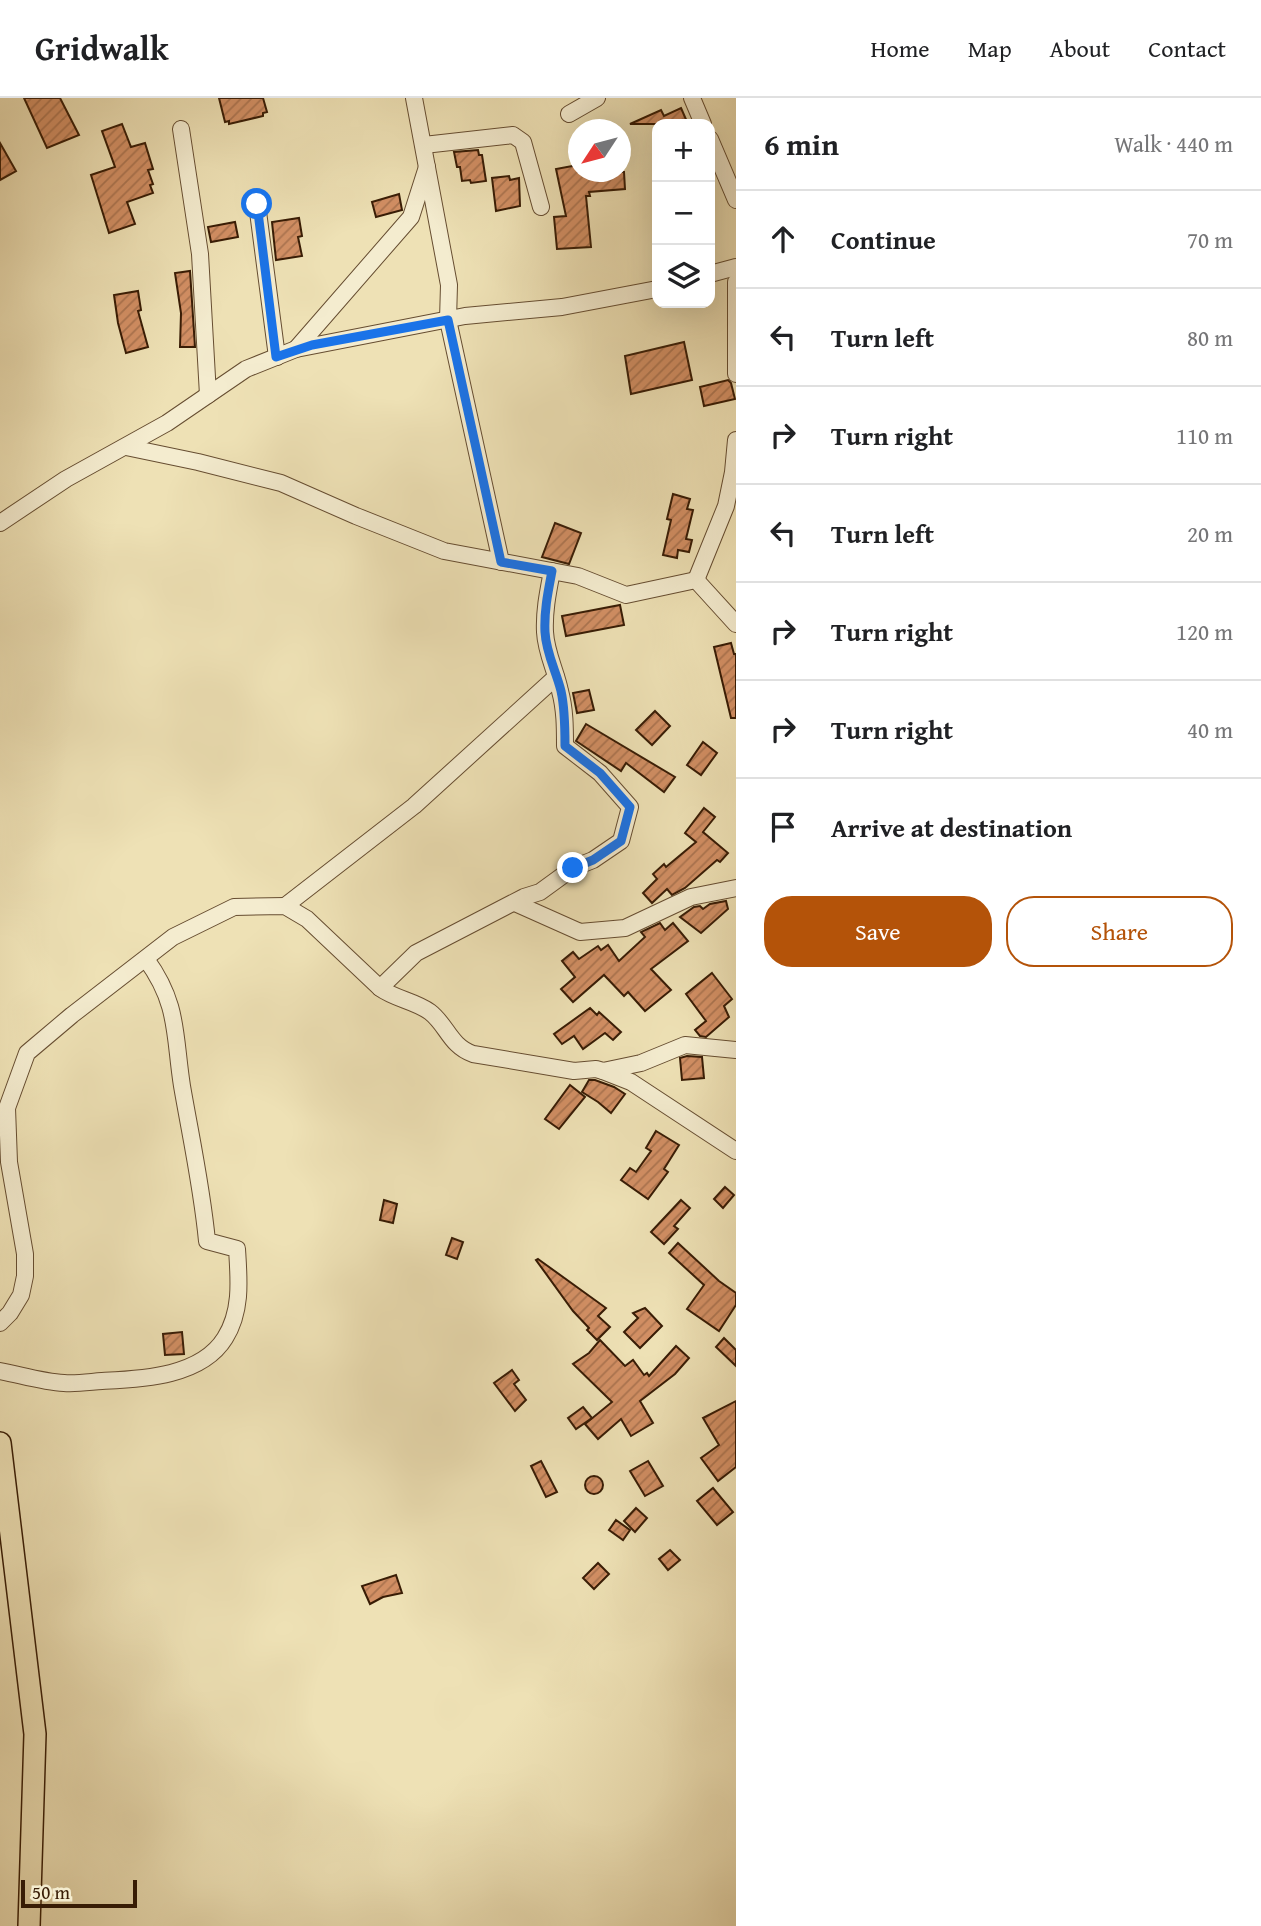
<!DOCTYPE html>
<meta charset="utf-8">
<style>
:root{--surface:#fff;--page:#f6f6f6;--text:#202124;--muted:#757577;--line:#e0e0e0;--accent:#b45309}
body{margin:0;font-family:"Gentium Book Plus",serif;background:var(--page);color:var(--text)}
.controls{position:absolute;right:21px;top:21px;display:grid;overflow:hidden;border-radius:14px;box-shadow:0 7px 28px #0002}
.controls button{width:63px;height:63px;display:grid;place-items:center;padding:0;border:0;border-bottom:2px solid var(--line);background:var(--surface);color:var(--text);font:35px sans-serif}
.compass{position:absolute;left:568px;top:21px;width:63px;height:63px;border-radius:50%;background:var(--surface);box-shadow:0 7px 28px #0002;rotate:234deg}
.scale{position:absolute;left:21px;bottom:18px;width:116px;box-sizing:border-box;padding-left:7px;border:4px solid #381c05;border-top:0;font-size:19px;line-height:24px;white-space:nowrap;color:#381c05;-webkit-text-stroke:5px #f4eccf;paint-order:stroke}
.stop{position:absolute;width:21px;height:21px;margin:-16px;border:5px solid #1a73e8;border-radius:50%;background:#fff}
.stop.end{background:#1a73e8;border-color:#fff;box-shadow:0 2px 7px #0008}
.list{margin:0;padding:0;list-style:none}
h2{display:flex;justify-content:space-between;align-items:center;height:91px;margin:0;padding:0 28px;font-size:30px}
h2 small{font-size:23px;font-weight:400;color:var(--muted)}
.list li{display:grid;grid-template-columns:46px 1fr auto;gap:21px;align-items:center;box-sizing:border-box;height:98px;padding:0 28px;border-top:2px solid var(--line)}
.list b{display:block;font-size:26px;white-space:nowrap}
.list em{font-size:23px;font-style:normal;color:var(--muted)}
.actions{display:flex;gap:14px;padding:21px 28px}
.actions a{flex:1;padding:16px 0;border:2px solid var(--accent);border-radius:28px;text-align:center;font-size:24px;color:var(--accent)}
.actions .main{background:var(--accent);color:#fff}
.icon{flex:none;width:38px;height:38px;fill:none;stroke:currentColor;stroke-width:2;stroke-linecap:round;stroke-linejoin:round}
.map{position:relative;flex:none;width:736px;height:1828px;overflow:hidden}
header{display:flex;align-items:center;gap:42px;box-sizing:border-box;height:98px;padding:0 35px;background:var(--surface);border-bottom:2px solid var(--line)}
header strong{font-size:33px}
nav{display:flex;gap:38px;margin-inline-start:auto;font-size:24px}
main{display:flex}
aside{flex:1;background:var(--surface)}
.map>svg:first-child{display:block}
</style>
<header>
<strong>Gridwalk</strong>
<nav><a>Home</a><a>Map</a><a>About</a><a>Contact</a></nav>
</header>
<main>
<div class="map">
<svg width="736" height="1828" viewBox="0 0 736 1828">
<defs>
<pattern id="building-hatch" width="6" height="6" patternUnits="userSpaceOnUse" patternTransform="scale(1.75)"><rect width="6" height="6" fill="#d28f64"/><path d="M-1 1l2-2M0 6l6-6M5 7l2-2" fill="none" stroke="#ab7450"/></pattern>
</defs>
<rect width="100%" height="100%" fill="#eee1b5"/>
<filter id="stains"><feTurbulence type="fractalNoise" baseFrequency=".00286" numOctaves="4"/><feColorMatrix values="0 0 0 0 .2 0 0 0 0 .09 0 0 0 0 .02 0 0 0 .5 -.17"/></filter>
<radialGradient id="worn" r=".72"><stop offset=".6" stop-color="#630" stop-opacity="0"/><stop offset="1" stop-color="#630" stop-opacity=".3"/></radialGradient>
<g fill="url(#building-hatch)" stroke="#381c05" stroke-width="2">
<polygon points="24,0 60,0 79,37 47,50"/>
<polygon points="219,0 263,0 267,14 263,15 263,18 229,26 229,23 225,24"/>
<polygon points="681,10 688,26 630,26 661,12 664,18"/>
<polygon points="122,26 131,49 145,45 153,71 148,72 153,86 150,87 153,95 127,104 135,126 109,135 91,77 115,69 102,33"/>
<polygon points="0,45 16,73 0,82"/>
<polygon points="478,52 479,57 482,57 486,83 471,85 470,82 462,83 460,69 457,69 454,54"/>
<polygon points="578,67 578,74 624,74 625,91 589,94 590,98 586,98 591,149 557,151 554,119 566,118 556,71"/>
<polygon points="509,78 510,82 519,80 520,108 496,113 492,80"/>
<polygon points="399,96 402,112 376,119 372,104"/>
<polygon points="299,120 302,138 298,139 302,158 276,162 272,124"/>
<polygon points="235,124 238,139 211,144 208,129"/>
<polygon points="190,173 195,249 180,249 181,215 175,175"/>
<polygon points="138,193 141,212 138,213 148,249 126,255 118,225 114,197"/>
<polygon points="684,244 692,282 631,296 625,258"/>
<polygon points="728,282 731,285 735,301 704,308 700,289"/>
<polygon points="673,396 690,401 687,411 693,412 686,441 692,442 689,454 678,452 677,460 663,457 671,422 667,421"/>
<polygon points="555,425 581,435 569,466 542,459"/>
<polygon points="620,507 624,527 566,538 562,518"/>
<polygon points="731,545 734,556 736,556 736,620 731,620 714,549"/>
<polygon points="589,592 594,612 577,615 573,595"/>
<polygon points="655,613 670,628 652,647 636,632"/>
<polygon points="586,626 675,679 664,694 626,665 621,673 576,643"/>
<polygon points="703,644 717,655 701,677 687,667"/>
<polygon points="704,710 715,719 703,734 728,755 720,764 717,762 685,790 672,797 667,791 652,805 643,795 657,781 653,776 664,766 666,769 696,744 685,735"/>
<polygon points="726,803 728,811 701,835 680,819 694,809 700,808 703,811 710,806"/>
<polygon points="660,825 665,832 673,825 688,843 651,871 671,892 645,913 628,894 624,898 604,877 573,904 561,891 575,879 562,863 573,854 579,861 598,848 601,852 608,847 619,863 645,839 641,834"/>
<polygon points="712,875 732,901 724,908 729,919 706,939 700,938 695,932 706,923 686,896"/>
<polygon points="590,910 597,917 599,914 621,934 613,942 605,935 583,951 574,938 562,946 554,936"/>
<polygon points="687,958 702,959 704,980 682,982 680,960"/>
<polygon points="589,982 595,982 614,989 625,996 611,1015 598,1004 582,994"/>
<polygon points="570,987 585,999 559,1031 545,1021"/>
<polygon points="656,1033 679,1047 664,1071 668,1074 648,1101 621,1082 630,1070 636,1074 651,1053 646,1050"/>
<polygon points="725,1089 734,1097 723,1110 714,1101"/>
<polygon points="384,1102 397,1106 393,1125 380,1122"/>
<polygon points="681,1102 690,1110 674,1128 678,1131 664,1146 651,1134"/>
<polygon points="452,1140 463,1144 457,1161 446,1157"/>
<polygon points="678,1145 719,1183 736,1195 736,1207 719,1233 687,1211 704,1187 669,1155"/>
<polygon points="538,1161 606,1210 598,1218 610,1229 597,1242 587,1232 589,1230 573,1213 536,1162"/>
<polygon points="645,1210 662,1228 640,1250 624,1234 638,1220 633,1215"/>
<polygon points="182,1234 184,1256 165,1257 163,1236"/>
<polygon points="724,1240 736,1252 736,1268 716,1249"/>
<polygon points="600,1242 625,1268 633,1262 644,1277 647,1275 649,1278 676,1248 689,1260 675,1276 640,1303 653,1325 631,1338 621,1321 598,1341 585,1326 612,1304 573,1266 589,1255"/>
<polygon points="512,1272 519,1282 514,1286 526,1302 515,1313 494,1285"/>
<polygon points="736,1303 736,1369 718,1383 701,1360 719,1347 703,1320"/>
<polygon points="583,1309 592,1320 576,1331 568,1320"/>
<polygon points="541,1363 557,1394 546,1399 531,1368"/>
<polygon points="648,1363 663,1388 645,1398 630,1373"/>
<circle cx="594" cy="1387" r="9"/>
<polygon points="713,1390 733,1414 717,1427 697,1403"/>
<polygon points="636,1410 647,1420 635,1434 624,1423"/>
<polygon points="616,1422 630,1432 623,1442 609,1432"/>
<polygon points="670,1452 680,1462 668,1472 659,1461"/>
<polygon points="598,1465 609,1476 594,1491 583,1480"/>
<polygon points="396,1477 402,1495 383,1499 370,1506 362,1488"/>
</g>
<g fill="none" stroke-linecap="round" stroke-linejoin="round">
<defs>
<g id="minor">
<polyline points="414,0 449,187 448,222 501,464"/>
<polyline points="692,0 703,26"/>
<polyline points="569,16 597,0"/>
<polyline points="181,31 200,156 208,297"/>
<polyline points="710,41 736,102"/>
<polyline points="424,47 513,37 523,44 541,109"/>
<polyline points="257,106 277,259"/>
<polyline points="710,176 736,169"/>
<polyline points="736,184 736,276"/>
<polyline points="296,251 411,119 427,69"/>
<polyline points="126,349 198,364 281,385 356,418 444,453 578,478 626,497 696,482 736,526"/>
<polyline points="0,425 66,381 167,325 246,271 296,251 465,218 562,209 657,191"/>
<polyline points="696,482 726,408 733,374 736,342"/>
<polyline points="515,805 580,834 625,830 691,799 736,790"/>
<polyline points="285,808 414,708 556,579"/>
<path d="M380 890 416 855 524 799 540 794 573 770 593 762 621 743 630 709 600 675 565 648C565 630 565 611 560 593 556 573 546 555 545 534 544 513 548 494 552 473"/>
<polyline points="603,973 631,984 736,1053"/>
<path d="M0 1225 10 1215 21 1197 25 1178V1156L9 1064 7 1010 27 955 72 917 173 839 234 809 285 808 307 821 380 890C395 901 415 903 430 914 447 927 450 948 473 956L574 973 596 971 603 973 641 965 685 947 736 952"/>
<path d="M0 1273C21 1277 43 1284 64 1285 76 1286 89 1284 102 1283 141 1281 201 1279 225 1240 242 1213 239 1182 237 1151L207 1143C202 1090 191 1040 182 988 174 937 179 906 146 861"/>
</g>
<polyline id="major" points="0,1345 35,1636 29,1828"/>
</defs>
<use href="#minor" stroke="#664d31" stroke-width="18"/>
<use href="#major" stroke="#381c05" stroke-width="24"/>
<use href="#minor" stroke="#f4eccf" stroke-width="16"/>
<use href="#major" stroke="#eee1b5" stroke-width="21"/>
</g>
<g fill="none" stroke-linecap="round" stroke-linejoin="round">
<path stroke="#1a73e8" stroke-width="9" d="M257 106 276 259 312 247 448 222 501 464 552 473C548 494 544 513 545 534 546 555 556 573 561 593 565 611 565 630 565 648L600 675 630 709 621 743 593 762 573 770"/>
</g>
<rect width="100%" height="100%" filter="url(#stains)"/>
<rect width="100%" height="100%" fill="url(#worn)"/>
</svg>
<div class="controls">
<button>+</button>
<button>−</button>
<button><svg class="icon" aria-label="layers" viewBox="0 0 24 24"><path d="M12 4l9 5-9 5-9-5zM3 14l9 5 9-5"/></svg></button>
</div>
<svg class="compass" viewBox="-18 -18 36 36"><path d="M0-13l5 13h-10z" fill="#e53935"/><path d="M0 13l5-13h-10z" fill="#757577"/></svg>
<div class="scale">50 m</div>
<div class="stop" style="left:257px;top:106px"></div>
<div class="stop end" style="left:573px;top:770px"></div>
</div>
<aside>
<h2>6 min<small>Walk · 440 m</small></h2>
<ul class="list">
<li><svg class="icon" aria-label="ahead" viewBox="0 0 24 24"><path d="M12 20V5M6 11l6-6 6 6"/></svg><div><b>Continue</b></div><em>70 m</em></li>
<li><svg class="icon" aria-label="left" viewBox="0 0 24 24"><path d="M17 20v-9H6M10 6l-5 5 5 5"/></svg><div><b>Turn left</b></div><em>80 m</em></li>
<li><svg class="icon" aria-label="right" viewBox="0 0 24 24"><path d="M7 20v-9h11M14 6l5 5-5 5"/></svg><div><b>Turn right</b></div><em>110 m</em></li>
<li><svg class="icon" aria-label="left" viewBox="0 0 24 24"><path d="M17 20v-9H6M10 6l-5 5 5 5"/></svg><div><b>Turn left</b></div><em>20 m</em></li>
<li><svg class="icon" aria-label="right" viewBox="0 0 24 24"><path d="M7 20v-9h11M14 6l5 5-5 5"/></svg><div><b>Turn right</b></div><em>120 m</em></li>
<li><svg class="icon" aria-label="right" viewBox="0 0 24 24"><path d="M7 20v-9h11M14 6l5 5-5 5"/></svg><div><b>Turn right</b></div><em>40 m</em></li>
<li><svg class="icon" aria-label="arrive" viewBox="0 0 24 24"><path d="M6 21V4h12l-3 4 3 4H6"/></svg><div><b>Arrive at destination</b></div></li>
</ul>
<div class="actions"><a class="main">Save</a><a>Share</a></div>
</aside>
</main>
